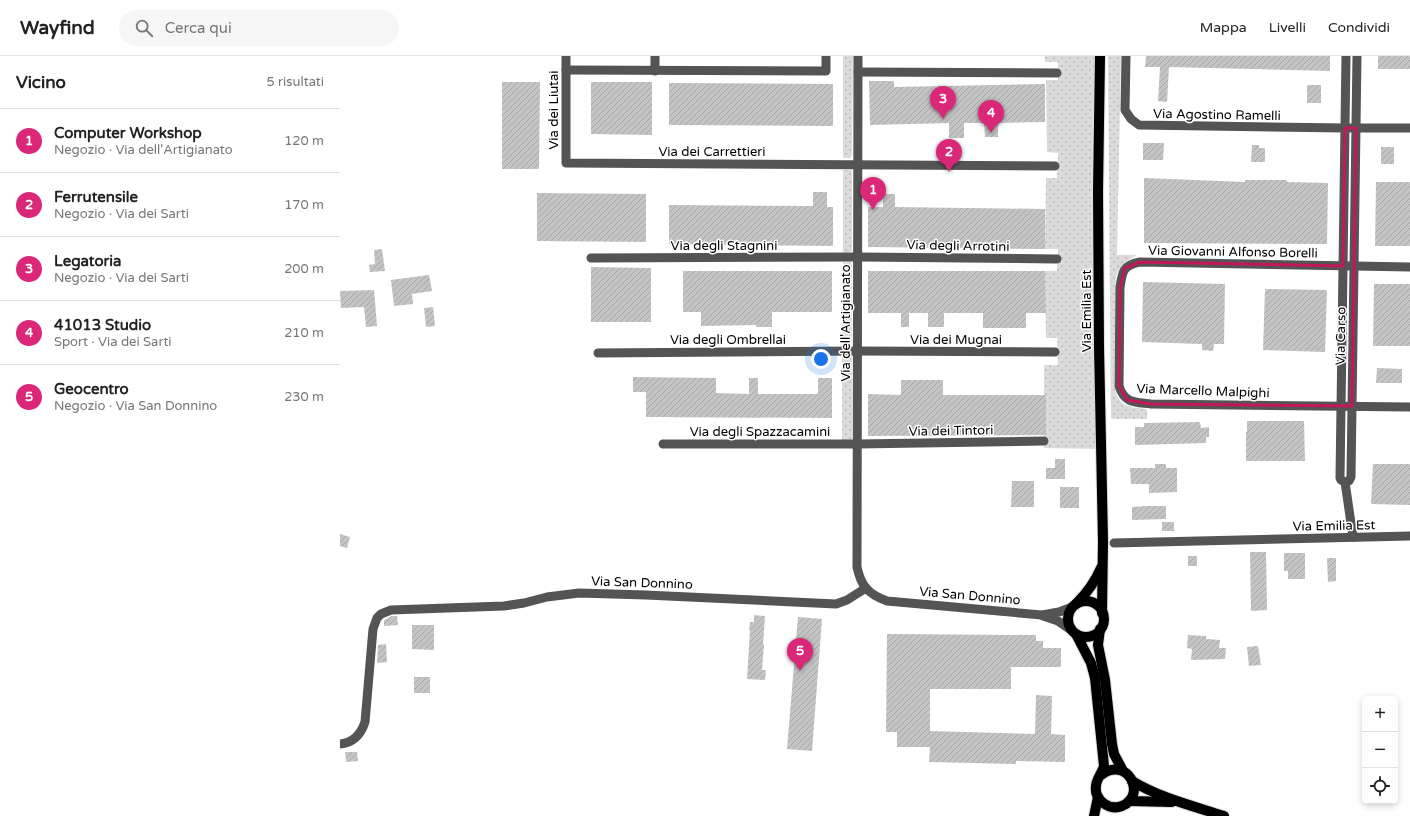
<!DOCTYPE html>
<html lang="it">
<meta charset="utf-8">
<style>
:root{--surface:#fff;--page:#f6f6f6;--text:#222;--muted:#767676;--line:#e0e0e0;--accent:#db2777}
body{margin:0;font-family:"Varela Round",sans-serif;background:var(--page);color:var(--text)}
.controls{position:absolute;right:12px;bottom:12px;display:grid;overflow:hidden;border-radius:6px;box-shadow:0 2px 6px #0003}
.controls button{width:36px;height:36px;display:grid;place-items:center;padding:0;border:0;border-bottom:1px solid var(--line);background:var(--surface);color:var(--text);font:20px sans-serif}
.you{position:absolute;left:481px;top:303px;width:14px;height:14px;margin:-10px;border:3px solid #fff;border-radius:50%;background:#1a73e8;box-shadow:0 0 0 6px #1a73e833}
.badge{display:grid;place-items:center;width:26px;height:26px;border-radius:50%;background:var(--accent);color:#fff;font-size:13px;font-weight:700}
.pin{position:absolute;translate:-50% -33px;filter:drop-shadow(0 1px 2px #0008)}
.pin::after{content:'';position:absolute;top:21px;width:14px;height:12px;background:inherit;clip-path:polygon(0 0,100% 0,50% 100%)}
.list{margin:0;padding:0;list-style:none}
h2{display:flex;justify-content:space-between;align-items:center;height:52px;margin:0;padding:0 16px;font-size:17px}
h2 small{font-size:13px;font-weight:400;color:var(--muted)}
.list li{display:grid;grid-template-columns:26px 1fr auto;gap:12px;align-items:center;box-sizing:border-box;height:64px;padding:0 16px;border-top:1px solid var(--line)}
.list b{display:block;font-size:15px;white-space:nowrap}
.list p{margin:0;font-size:13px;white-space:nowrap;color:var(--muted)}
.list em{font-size:13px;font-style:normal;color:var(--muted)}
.icon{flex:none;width:22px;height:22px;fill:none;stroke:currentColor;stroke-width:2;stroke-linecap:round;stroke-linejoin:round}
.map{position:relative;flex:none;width:1070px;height:760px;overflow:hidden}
header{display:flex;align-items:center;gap:24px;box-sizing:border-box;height:56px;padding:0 20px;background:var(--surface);border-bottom:1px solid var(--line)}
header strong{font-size:19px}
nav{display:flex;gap:22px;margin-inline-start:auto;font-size:14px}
.search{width:280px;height:36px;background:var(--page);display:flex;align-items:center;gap:10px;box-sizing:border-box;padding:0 14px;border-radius:22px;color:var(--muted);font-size:15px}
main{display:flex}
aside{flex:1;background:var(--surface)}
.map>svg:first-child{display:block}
</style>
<header>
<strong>Wayfind</strong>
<div class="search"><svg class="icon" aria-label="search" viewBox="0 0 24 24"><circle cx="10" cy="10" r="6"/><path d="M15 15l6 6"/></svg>Cerca qui</div>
<nav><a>Mappa</a><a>Livelli</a><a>Condividi</a></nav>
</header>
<main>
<aside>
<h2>Vicino<small>5 risultati</small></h2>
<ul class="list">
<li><span class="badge">1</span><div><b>Computer Workshop</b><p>Negozio · Via dell'Artigianato</p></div><em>120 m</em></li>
<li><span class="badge">2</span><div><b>Ferrutensile</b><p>Negozio · Via dei Sarti</p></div><em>170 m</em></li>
<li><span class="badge">3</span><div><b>Legatoria</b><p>Negozio · Via dei Sarti</p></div><em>200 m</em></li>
<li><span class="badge">4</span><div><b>41013 Studio</b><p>Sport · Via dei Sarti</p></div><em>210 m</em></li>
<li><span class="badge">5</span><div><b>Geocentro</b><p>Negozio · Via San Donnino</p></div><em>230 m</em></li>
</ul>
</aside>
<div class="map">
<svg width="1070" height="760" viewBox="0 0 1070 760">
<defs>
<pattern id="grass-dots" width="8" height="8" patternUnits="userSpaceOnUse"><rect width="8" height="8" fill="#dbdbdb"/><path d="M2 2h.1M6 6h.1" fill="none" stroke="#bababa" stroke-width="1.8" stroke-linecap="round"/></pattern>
<pattern id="building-hatch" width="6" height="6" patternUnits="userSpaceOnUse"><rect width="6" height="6" fill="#c4c4c4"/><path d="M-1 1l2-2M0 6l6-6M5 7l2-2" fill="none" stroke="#a7a7a7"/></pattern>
</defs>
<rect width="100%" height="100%" fill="#fff"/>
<g fill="url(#grass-dots)">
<polygon points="503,0 513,0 512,100 510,102 503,102"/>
<polygon points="705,0 755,0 755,393 704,392 704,309 718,309 717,282 706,282 705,215 717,215 718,193 705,193 706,122 717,122 718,97 707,96 706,24 718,24 718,6 705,6"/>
<path d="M768 0H781L777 199H797C787 205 781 209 776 220L774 328C777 351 788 351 807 353V363H771Z"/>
<polygon points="503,114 512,114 512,195 508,197 503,196"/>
<polygon points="503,206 510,206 512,208 512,287 508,289 502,288"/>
<rect x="502" y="300" width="10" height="84"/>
</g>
<g fill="url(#building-hatch)">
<polygon points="806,0 990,0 990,15 829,11 827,46 818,45 820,11 805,11"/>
<rect x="1038" y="0" width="32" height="13"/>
<polygon points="529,25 554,25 554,31 705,28 705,66 658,67 658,81 645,81 644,67 624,67 624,82 609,82 609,67 530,69"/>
<polygon points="162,26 200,26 199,113 162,113"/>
<polygon points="251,26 312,26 312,79 251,78"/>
<polygon points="329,27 493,28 493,70 329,69"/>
<rect x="967" y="29" width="14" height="18"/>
<polygon points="803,87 824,87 823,104 803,104"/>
<polygon points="912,89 919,89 919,92 925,92 925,106 911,106"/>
<rect x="1041" y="91" width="13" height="17"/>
<polygon points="804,122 905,126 905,124 947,124 947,126 988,127 987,188 804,187"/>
<polygon points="1036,126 1070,126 1070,190 1035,190"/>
<polygon points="473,136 487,136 487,151 493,151 493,190 329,188 329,149 473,150"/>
<polygon points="197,137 306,138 306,186 197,185"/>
<polygon points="543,138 555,138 555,151 705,153 705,193 528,191 528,151 543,151"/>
<polygon points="42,193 45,215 30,216 29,209 35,208 34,194"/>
<polygon points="251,211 311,212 311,266 251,266"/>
<polygon points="343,215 492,215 492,256 432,256 432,271 416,271 416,269 361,270 361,256 343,256"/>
<polygon points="528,215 705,215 706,257 686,257 686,272 643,272 643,257 604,257 604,271 588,271 588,257 569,257 569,271 561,271 561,257 528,257"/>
<polygon points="89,219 92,235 72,238 73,248 54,250 51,224"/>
<polygon points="803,226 885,228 884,288 874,288 873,295 862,294 862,288 802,286"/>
<polygon points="1034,228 1070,228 1070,290 1033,290"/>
<polygon points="925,233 987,234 985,296 923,294"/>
<polygon points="34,234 37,270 26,271 24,251 1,252 0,235"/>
<polygon points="93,251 95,270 86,271 84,252"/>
<polygon points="1037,312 1062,313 1062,327 1036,327"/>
<polygon points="293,321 376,322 376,337 409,338 409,322 418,322 418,338 478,338 478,322 492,322 492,362 306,361 306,336 293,336"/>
<polygon points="561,324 603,324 603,339 706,339 706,379 528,380 528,338 561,339"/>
<polygon points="907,365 964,365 965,405 906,405 906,376 907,376"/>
<polygon points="860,366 861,372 869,371 869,381 866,381 866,387 795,389 795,371 804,371 804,367"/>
<polygon points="715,403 725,403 725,423 706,423 706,412 715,412"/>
<polygon points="815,408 826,408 826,412 837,412 837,436 809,437 809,428 791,428 790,412 815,412"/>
<polygon points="1033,408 1070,408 1070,449 1031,448"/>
<polygon points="672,425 694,425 694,451 671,451"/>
<rect x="720" y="431" width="19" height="21"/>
<polygon points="805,450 826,450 826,463 792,464 792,451"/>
<rect x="822" y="466" width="12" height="9"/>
<polygon points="0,478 10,481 7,492 0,490"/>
<polygon points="910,496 926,496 927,554 911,555"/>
<polygon points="944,497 965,497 965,523 948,523 948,515 944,515"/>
<rect x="848" y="500" width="9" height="10"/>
<polygon points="987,502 996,502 996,525 988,526"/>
<polygon points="414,559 425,560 423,588 424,588 422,614 426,614 425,624 407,623 410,574 409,574 410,566 414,566"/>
<polygon points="52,560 57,560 58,569 44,570 44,564"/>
<polygon points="458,561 482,563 472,695 447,693"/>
<polygon points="72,569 94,569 94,594 72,593"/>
<polygon points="547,578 696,579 696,585 703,585 703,592 721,592 721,611 671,611 671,633 590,633 590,675 695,678 696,639 712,640 711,678 725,679 725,706 676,705 676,708 589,706 590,691 557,691 557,676 546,676"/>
<polygon points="848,579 866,580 866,583 880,584 879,592 886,592 885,603 851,604 852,593 847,592"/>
<polygon points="46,588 47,606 37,607 38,589"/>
<polygon points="918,590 921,609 909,610 907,591"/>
<rect x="74" y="621" width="16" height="16"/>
<polygon points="5,696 17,696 18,705 6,706"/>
</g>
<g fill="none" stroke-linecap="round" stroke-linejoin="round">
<defs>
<g id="major">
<polyline points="760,0 758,135 759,291 763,485 762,557"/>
<circle cx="746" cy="563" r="18"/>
<path d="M736 548C747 537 755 526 761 512"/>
<polyline points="760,573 758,589 765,624 772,688 774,698 783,715"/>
<path d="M736 578 751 607 755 622 764 710C762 717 756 724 756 730 754 744 769 755 782 750 808 739 787 699 761 719"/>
<path d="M792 725C820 742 853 750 884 760"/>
<polyline points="789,745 832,746"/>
<polyline points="754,760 758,741"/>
</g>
</defs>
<use href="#major" stroke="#dbdbdb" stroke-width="12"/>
<g stroke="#545454" stroke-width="9">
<polyline points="226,0 226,107 715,110"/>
<polyline points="315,0 315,15"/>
<path d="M518 0 517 511C521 530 528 538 547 545L702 559 719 556 732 551"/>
<polyline points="786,0 785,54 791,63 799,69 1005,72 1070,72"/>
<polyline points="1006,0 1000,422 1001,424 1005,426 1009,425 1011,421 1017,0"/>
<polyline points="226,14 486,15 486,0"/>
<polyline points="518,16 717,17"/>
<polyline points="251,202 518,201 717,203"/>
<path d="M1070 211 800 206C783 209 782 216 780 232L779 330C785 348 795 346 811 348L1070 351"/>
<polyline points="258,297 518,295 715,296"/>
<polyline points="323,388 518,388 704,385"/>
<polyline points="1005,426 1013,481"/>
<polyline points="774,487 1070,480"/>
<polyline points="703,560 718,565 731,574"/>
<path d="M0 688C13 687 21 678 25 666L33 573 37 562 41 558 51 554 164 550 184 547 207 541 239 537 306 539 496 548 507 544 526 532"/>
</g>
<use href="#major" stroke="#000" stroke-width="10"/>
</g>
<path fill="none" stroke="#c2185b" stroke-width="3" stroke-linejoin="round" d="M1005 72H1016L1012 350 811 348 787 344 779 330 780 232 785 212 800 206 1003 210Z"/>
<g text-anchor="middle" stroke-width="3" stroke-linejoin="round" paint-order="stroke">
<g font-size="13" fill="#000" stroke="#fff">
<text transform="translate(213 54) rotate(-90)" y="5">Via dei Liutai</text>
<text transform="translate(877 58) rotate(1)" y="5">Via Agostino Ramelli</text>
<text x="372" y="100">Via dei Carrettieri</text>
<text x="384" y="194">Via degli Stagnini</text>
<text transform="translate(618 189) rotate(1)" y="5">Via degli Arrotini</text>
<text transform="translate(893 195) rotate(1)" y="5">Via Giovanni Alfonso Borelli</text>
<text transform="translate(746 255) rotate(-90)" y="5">Via Emilia Est</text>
<text transform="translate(505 267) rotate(-90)" y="5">Via dell'Artigianato</text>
<text transform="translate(1000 280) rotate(-89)" y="5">Via Carso</text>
<text x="388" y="288">Via degli Ombrellai</text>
<text x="616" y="288">Via dei Mugnai</text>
<text transform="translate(863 334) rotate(2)" y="5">Via Marcello Malpighi</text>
<text transform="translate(611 374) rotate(-1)" y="5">Via dei Tintori</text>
<text x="420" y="380">Via degli Spazzacamini</text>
<text transform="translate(994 469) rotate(-1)" y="5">Via Emilia Est</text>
<text transform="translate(302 526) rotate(2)" y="5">Via San Donnino</text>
<text transform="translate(630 539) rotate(5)" y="5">Via San Donnino</text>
</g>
</g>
</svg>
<div class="controls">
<button>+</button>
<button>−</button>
<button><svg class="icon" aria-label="locate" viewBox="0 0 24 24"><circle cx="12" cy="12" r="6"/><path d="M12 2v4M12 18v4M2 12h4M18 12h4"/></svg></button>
</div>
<div class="you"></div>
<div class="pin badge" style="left:533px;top:154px">1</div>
<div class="pin badge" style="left:609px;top:116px">2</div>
<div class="pin badge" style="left:603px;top:63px">3</div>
<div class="pin badge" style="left:651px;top:77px">4</div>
<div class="pin badge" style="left:460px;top:615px">5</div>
</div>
</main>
